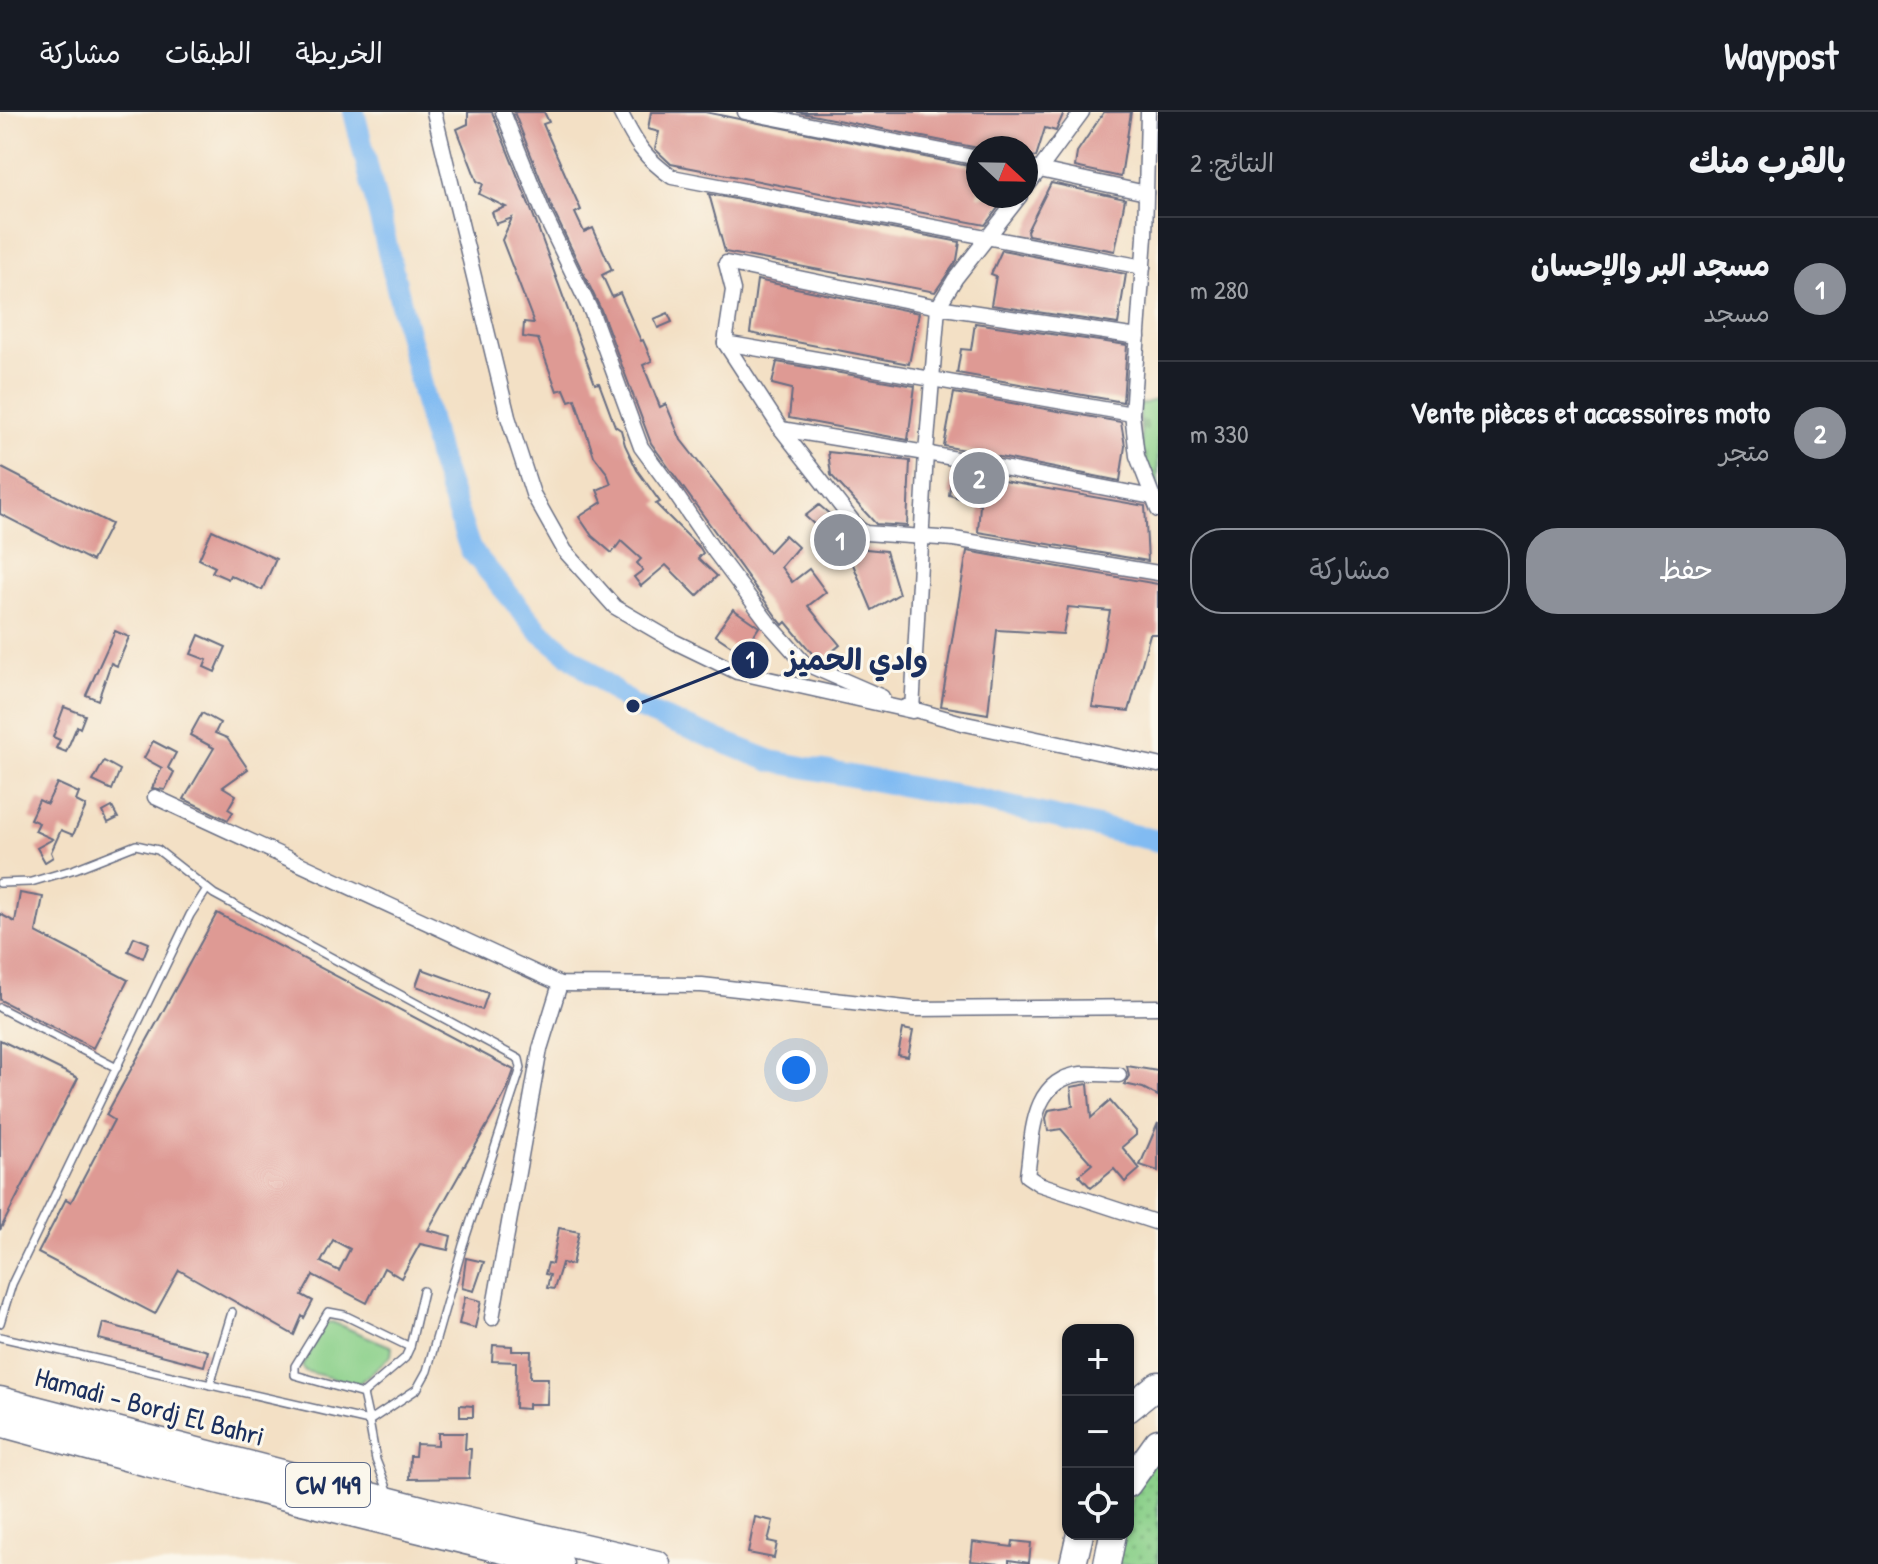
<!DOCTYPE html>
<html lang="ar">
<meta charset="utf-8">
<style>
:root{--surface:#171b24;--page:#20242c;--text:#f1f3f6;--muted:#9ea1a6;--line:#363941;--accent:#8c9099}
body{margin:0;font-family:"Patrick Hand","Playpen Sans Arabic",sans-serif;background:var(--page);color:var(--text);direction:rtl}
.controls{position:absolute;right:24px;bottom:24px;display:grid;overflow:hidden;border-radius:16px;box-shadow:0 2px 6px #0004}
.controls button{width:72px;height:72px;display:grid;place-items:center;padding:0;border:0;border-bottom:2px solid var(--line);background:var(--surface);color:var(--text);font:40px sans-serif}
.compass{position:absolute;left:966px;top:24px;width:72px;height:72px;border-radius:50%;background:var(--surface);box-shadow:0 2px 6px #0004;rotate:112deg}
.you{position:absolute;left:796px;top:958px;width:28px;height:28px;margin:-20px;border:6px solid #fff;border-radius:50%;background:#1a73e8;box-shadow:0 0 0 12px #1a73e833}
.badge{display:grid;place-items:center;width:52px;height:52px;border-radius:50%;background:var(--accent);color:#fff;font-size:26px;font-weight:700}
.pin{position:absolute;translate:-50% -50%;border:4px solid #fff;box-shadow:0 2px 8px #0006}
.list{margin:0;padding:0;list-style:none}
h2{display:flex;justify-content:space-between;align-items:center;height:104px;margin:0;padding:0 32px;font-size:34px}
h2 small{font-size:26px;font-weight:400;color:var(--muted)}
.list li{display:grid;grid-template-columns:52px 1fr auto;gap:24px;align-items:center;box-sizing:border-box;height:144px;padding:0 32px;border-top:2px solid var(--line)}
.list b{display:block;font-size:30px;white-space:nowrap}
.list p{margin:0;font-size:26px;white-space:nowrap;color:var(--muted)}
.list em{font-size:26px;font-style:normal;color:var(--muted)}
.actions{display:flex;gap:16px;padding:24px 32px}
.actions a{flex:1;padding:18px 0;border:2px solid var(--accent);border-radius:32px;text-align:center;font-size:28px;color:var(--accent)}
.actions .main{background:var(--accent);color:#fff}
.icon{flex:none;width:44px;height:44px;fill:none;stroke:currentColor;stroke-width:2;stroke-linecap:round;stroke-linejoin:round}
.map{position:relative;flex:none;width:1158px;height:1452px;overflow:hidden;direction:ltr}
header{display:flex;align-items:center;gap:48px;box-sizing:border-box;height:112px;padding:0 40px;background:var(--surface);border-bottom:2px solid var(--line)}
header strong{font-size:38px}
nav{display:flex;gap:44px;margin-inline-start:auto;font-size:28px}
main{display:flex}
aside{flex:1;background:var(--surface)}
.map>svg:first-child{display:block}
</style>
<header>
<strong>Waypost</strong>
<nav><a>الخريطة</a><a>الطبقات</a><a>مشاركة</a></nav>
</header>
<main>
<aside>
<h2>بالقرب منك<small>النتائج: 2</small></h2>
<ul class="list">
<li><span class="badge">1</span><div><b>مسجد البر والإحسان</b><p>مسجد</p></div><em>280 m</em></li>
<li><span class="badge">2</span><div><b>Vente pièces et accessoires moto</b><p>متجر</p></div><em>330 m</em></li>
</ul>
<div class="actions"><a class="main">حفظ</a><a>مشاركة</a></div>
</aside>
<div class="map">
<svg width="1158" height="1452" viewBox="0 0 1158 1452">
<defs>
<pattern id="grass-dots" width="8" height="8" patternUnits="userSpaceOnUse" patternTransform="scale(2)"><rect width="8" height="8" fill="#8bd08a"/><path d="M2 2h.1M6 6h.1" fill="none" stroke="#71a974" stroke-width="1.8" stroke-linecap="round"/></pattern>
<pattern id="cemetery-stones" width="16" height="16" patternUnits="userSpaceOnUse" patternTransform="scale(2)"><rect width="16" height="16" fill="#8bd08a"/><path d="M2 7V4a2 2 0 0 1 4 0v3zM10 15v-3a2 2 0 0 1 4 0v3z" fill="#71a974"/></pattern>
</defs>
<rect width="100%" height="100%" fill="#fbf7ec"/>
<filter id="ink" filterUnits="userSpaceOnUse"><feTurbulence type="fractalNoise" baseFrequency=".0125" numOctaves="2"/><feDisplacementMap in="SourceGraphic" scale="16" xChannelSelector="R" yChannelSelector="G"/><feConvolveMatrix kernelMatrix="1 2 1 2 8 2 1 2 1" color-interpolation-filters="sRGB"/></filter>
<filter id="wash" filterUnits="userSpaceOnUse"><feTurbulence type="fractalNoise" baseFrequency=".006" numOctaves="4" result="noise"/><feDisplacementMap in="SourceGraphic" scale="32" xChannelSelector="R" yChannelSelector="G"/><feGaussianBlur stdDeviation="1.8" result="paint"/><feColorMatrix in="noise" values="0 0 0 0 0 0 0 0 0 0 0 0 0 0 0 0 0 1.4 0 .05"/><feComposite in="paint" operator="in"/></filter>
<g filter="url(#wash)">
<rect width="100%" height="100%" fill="#f3e0c5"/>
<path fill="url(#grass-dots)" stroke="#538074" stroke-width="2" d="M1158 1344V1452H1113L1119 1422H1128C1128 1379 1134 1378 1158 1344Z"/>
<polygon fill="url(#cemetery-stones)" stroke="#538074" stroke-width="2" points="1158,287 1158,379 1143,349 1139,293"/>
<polygon fill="#8bd08a" stroke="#538074" stroke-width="2" points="332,1210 392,1235 391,1244 357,1273 305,1259 302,1254 325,1211"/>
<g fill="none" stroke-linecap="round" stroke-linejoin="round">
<polyline stroke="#81bbf2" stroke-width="22" points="354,0 438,343 470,437 539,519 633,594 771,649 985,689 1158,729"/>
</g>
<g id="blocks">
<g fill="#de9a94" fill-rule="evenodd">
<polygon points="468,0 492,0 534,105 595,272 599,271 615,314 621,318 625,333 637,358 660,390 656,392 700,436 703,441 698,446 717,464 697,484 666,453 641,474 634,465 643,458 637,451 641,447 621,429 612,441 592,424 579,405 602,390 597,378 611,372 607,361 594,344 575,287 569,289 564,277 557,279 538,227 523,225 524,210 534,211 502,128 512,106 496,112 492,100 506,95 479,82 483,72 477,69 457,17 468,12"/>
<polygon points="514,0 544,0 549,10 543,12 581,98 575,101 584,120 593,116 612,158 602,163 612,185 620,181 641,229 643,228 652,249 643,253 660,295 666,292 681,328 769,440 785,423 798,435 781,455 792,470 809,457 826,480 808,494 840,533 822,548 815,545 786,510 783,513 778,507 651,331 601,198 552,96"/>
<polygon points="651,0 705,0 978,56 978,84 1007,84 985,113 671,52 655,37 659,20 648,17"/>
<polygon points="797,0 1064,0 1056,19 1045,16 1036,45 1026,43 1026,36 978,34 978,36"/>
<polygon points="1104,0 1131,0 1121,65 1075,55 1077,40"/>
<polygon points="1051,71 1125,87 1115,139 1028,123 1027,119"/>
<polygon points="709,82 960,130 957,148 935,180 725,140"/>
<polygon points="1002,138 1126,162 1118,212 991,193 996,164 991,162"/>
<polygon points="757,168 919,201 909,252 750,221"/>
<polygon points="668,201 672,210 658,216 654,207"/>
<polygon points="975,211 1127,233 1123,290 957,261 961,237 971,238"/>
<polygon points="777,250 915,274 908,328 789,306 792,277 772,272"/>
<polygon points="954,281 1121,310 1125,334 1120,369 944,334"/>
<polygon points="828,340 910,349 907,414 876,412 831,363"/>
<polygon points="0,355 111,412 92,449 0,402"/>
<polygon points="952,360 1145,394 1148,449 978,420 980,392 949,383"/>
<polygon points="819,393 863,431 866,437 886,439 899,482 872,498 850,445 805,404"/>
<polygon points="212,418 276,447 262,478 230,463 228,467 212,460 215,455 199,447"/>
<polygon points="967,439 1158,472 1158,522 1150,522 1129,599 1092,595 1110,499 1068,495 1063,522 997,518 988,602 941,594"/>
<polygon points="733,497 759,515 742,541 715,523"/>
<polygon points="115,519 129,525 117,554 111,551 98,588 86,583"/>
<polygon points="199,523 226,535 215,560 204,555 207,548 191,542"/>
<polygon points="64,595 85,603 80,616 77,614 66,640 56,636 60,628 53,625"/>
<polygon points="202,601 220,611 215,621 227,626 248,657 223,675 236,683 228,697 233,700 228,708 184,687 214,636 190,623"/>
<polygon points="153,629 176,641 168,656 174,660 165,678 152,676 162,656 144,646"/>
<polygon points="104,649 120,658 112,678 93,669"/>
<polygon points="57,671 79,681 76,689 86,694 73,723 61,718 51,740 53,745 45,750 37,736 53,727 35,719 39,711 30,707 39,688 47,692"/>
<polygon points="112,695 118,706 108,711 103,700"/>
<polygon points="20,781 43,785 36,820 128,868 93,936 0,888 0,802 15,810"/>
<path d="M217 801 514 958 507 978 428 1118 451 1124 448 1138 420 1132 401 1166 384 1156 367 1191 313 1163 302 1183 313 1189 304 1206 302 1204 294 1223 179 1158 155 1202 38 1141 66 1087 71 1090 114 1008 106 1003ZM333 1128 350 1137 339 1159 321 1150Z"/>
<polygon points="134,825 149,831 143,846 128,839"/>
<polygon points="422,857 488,881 482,898 416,874"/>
<polygon points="903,917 913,919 908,945 898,943"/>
<polygon points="0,928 78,966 0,1118"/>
<polygon points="1127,954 1158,959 1158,984 1143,976 1124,972 1129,964"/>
<polygon points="1088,972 1091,1006 1110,989 1136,1019 1136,1023 1122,1035 1140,1057 1125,1070 1114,1057 1091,1076 1079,1063 1092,1052 1061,1017 1048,1019 1046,1006 1049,998 1073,994 1071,975"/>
<polygon points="1158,1011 1158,1059 1140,1053"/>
<polygon points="559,1116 579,1120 572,1153 562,1151 554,1177 547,1176 550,1163 545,1162 548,1151 552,1152"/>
<polygon points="466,1146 484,1150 474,1179 462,1176"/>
<polygon points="465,1185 481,1189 475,1216 459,1212"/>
<polygon points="103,1211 208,1239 204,1254 99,1227"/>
<polygon points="493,1233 512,1234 512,1239 531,1239 530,1266 548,1266 547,1292 528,1292 528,1297 515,1296 516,1250 492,1249"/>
<polygon points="460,1293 473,1294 473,1305 460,1305"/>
<polygon points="438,1321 466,1321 465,1337 471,1337 469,1366 409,1367 410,1344 415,1344 416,1332 438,1333"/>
<polygon points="755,1405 773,1409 768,1429 777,1431 774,1446 748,1441"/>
<polygon points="1013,1429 1031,1431 1029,1451 1009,1448 1009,1452 1001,1452 971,1449 973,1430 1012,1435"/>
</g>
</g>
</g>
<g filter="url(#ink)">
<use href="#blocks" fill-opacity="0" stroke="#676d82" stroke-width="2"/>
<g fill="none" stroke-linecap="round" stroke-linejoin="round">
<defs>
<g id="lane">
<polyline points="0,771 31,770 75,757 136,733 158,738 214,782 519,947 521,956 463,1133 427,1259 417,1277 369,1309 363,1282"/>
<polyline points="0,896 117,956"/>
<polygon points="328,1200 344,1203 410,1235 405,1246 363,1282 295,1263 295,1254"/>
<polyline points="0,1211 12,1172 190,803 207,777"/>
<polyline points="0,1225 369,1309 376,1348 389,1381"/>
<polyline points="410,1235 423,1179"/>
<polyline points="210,1273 232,1200"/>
</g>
<g id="street">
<polyline points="434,0 508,305 533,382 565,439 615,495 675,530 737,560 912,599 926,341 938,195 955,167 1020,84"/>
<polyline points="503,0 543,100 592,201 641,335 672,377 715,440 770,513 804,551 882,585"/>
<path d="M620 0C635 30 644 46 672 65L1143 155"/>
<polyline points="745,0 978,46"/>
<polyline points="1148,0 1145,125 1132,302 1137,344 1158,398"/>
<polyline points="1026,55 1146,81"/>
<polyline points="1026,76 1082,0"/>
<polyline points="1138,225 938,195 726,151 733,178 725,231 781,317 858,416 865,421 954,427 1158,461"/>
<polyline points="725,231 1132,302"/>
<polyline points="781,317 926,341 1152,385"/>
<polyline points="905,595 966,612 1158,653"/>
<polyline points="155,685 560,872 702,873 914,897 1158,895"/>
<path d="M1119 963C1107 963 1094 961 1081 962 1029 968 1033 1026 1027 1064L1039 1072 1158 1111"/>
<polyline points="492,1206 540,937 560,872"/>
</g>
<g id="highway">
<polyline points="0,1288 433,1400 657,1452"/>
<polyline points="1128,1297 1158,1273"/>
<polyline points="0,1311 147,1351 560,1452"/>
<polyline points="1128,1372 1158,1330"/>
<polyline points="1073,1452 1080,1422"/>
<polyline points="1107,1452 1113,1422"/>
</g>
</defs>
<use href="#lane" stroke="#676d82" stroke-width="10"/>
<use href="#street" stroke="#676d82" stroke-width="17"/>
<use href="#highway" stroke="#676d82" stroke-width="29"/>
<use href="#lane" stroke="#fff" stroke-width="7"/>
<use href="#street" stroke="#fff" stroke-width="14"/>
<use href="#highway" stroke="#fff" stroke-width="26"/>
</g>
</g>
<g text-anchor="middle" stroke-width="6" stroke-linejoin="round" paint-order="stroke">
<rect fill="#fbf7ec" stroke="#5e6b89" stroke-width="2" x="286" y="1351" width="84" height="44" rx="6"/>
<g font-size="26" font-weight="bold" fill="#1b2f5e">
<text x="328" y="1382">CW 149</text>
</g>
<g font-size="28" fill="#1b2f5e" stroke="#fbf7ec">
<text transform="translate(150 1294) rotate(15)" y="10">Hamadi - Bordj El Bahri</text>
</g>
</g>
<path fill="none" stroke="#1b2f5e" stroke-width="3" d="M633 594L750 548"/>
<g fill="#1b2f5e" stroke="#fbf7ec" stroke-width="3">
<circle cx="633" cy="594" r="8"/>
<circle cx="750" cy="548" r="20"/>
</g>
<g font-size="24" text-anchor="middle" font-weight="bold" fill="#fff">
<text x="750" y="556">1</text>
</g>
<g font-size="30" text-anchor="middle" font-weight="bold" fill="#1b2f5e" stroke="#fbf7ec" stroke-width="6" stroke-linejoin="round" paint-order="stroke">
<text x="857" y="558">وادي الحميز</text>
</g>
</svg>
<div class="controls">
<button>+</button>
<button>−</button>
<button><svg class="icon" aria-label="locate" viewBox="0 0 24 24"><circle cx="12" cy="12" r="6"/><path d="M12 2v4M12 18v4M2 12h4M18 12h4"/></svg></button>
</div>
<svg class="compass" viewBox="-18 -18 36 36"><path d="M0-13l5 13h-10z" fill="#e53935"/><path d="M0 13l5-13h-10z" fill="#9ea1a6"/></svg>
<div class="you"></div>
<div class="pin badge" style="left:840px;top:428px">1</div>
<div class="pin badge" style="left:979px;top:366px">2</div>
</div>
</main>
